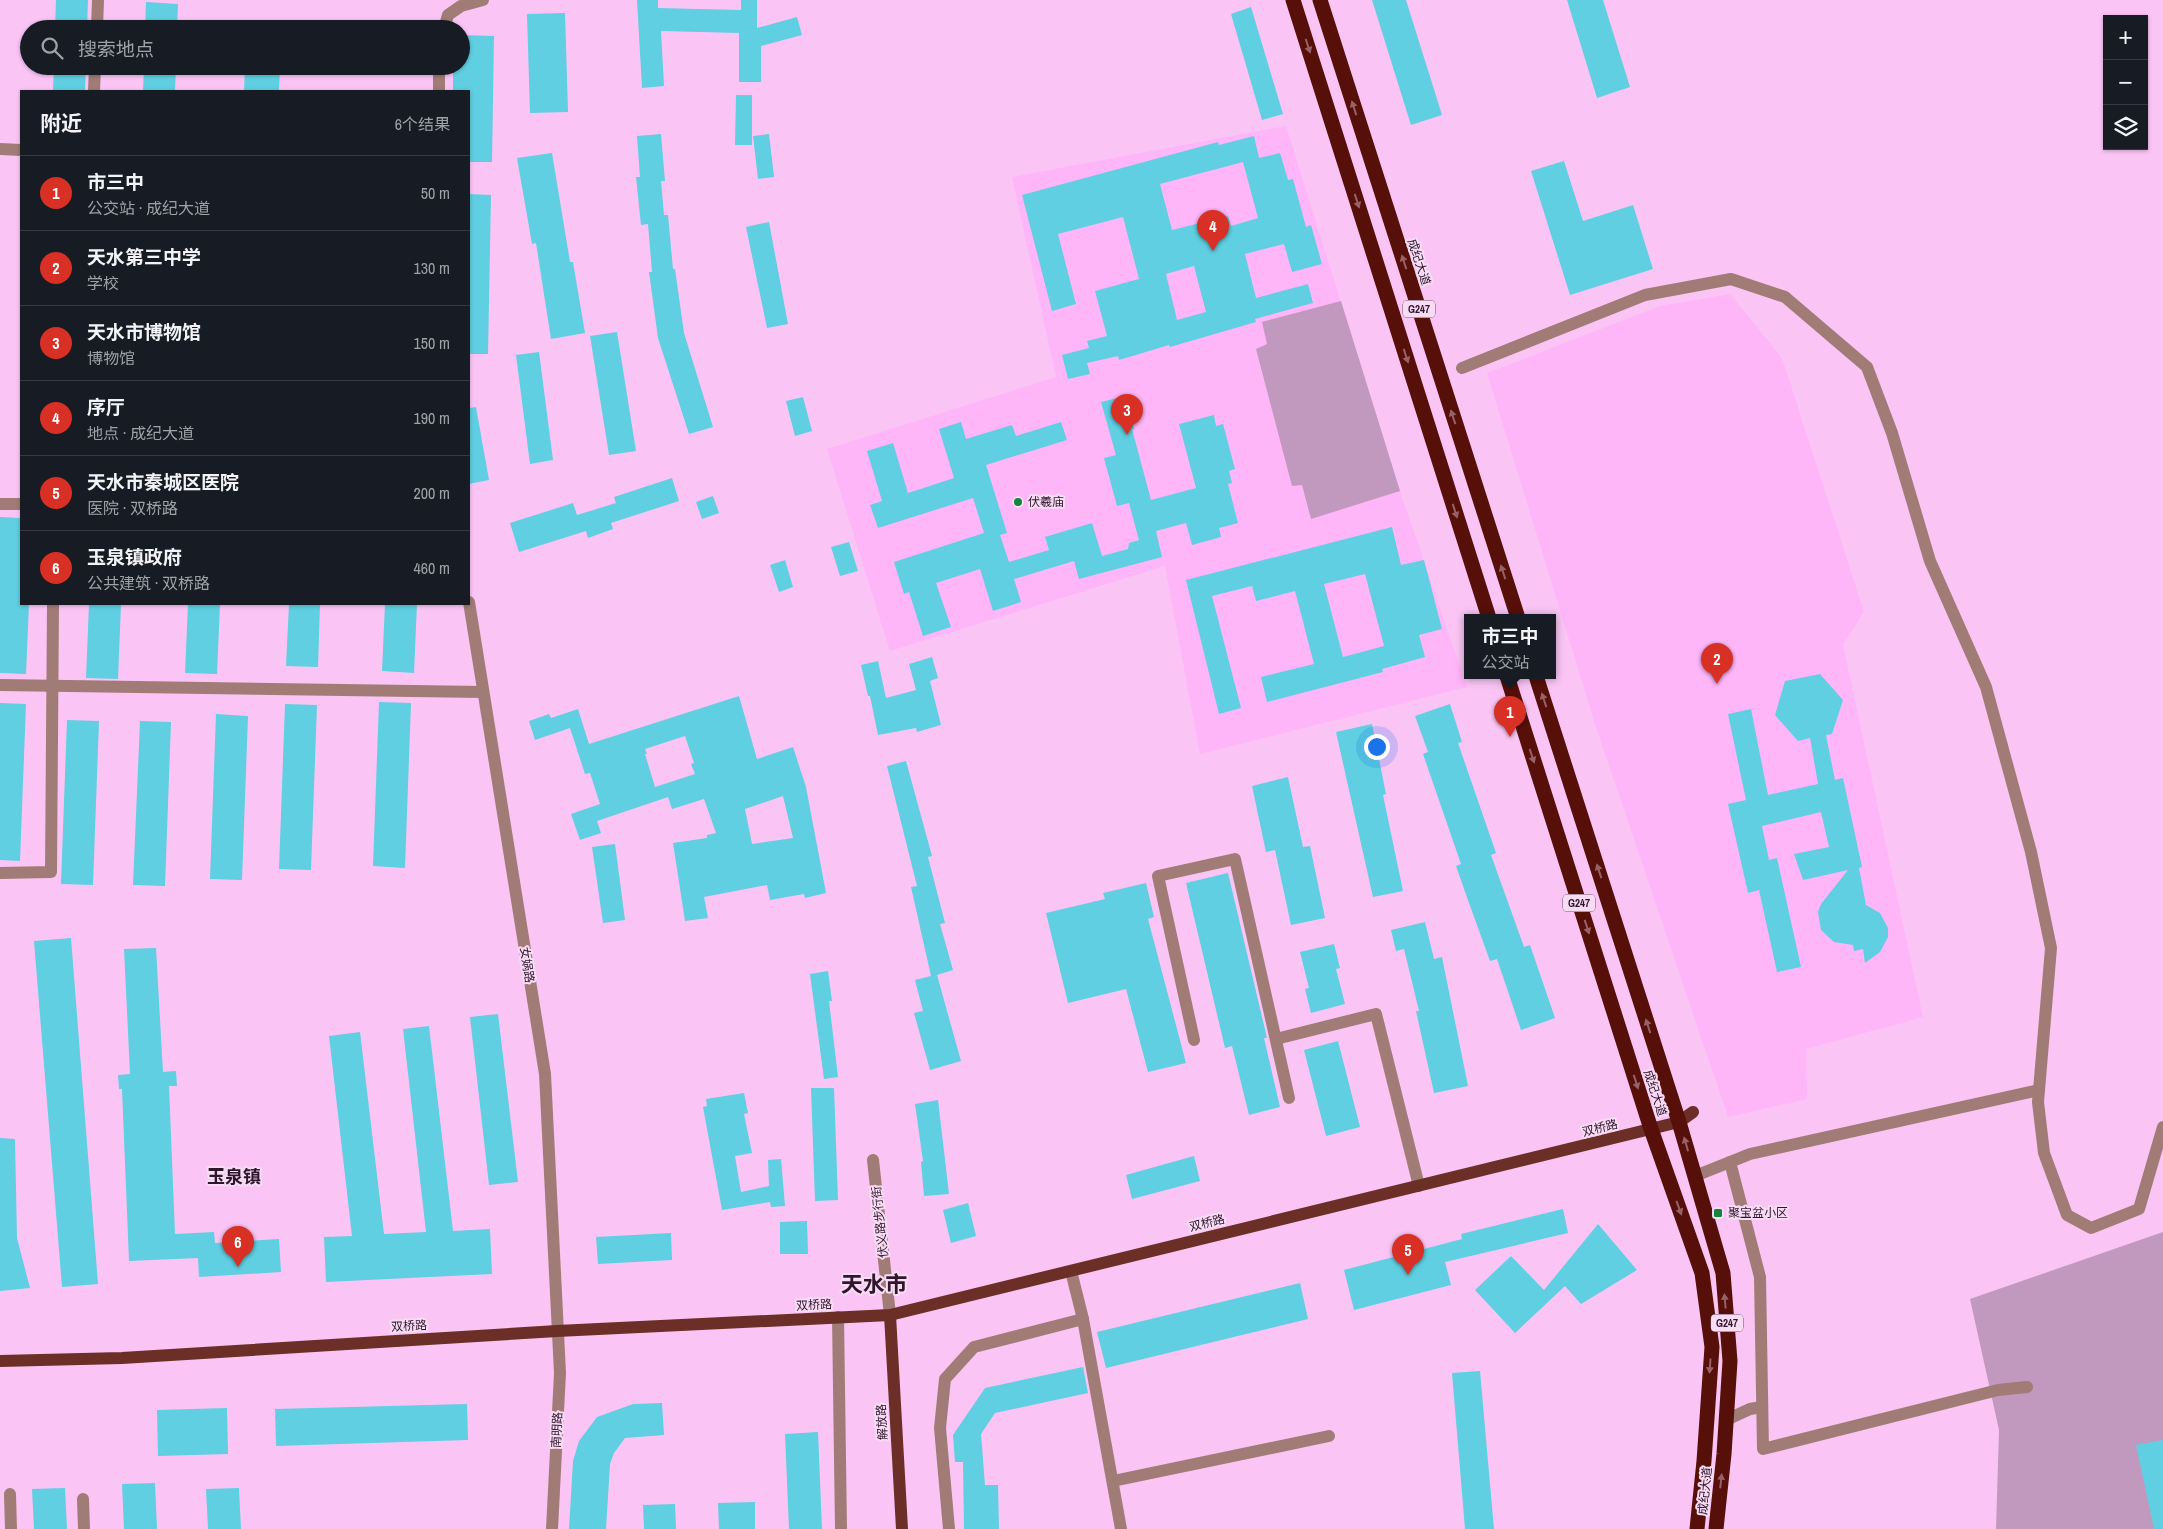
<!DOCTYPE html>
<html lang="zh">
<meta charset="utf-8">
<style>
:root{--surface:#171b24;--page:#20242c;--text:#f1f3f6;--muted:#9ea1a6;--line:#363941;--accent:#d93025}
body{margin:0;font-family:"Archivo Narrow","Noto Sans SC",sans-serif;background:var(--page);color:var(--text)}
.controls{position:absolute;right:15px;top:15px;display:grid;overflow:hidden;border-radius:0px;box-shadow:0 1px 4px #0004}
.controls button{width:45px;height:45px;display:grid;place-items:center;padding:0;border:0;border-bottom:1px solid var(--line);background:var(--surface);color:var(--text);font:25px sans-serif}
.you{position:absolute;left:1376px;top:746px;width:18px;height:18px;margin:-12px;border:4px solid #fff;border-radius:50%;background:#1a73e8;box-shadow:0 0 0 8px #1a73e833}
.badge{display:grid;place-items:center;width:32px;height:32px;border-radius:50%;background:var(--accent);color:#fff;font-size:16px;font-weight:700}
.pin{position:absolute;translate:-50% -41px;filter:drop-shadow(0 1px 2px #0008)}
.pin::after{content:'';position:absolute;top:26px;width:18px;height:15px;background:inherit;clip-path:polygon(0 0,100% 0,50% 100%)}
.popup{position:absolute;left:1464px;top:614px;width:92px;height:65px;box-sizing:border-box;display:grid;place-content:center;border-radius:0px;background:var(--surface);filter:drop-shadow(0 1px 4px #0005);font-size:16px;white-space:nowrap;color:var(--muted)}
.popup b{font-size:19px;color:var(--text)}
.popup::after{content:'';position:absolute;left:50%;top:100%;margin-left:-10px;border:10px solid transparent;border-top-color:var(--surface)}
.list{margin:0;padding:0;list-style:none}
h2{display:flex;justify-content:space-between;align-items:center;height:65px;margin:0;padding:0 20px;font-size:21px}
h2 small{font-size:16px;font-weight:400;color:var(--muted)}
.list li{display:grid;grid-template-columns:32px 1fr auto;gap:15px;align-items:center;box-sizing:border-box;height:75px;padding:0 20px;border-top:1px solid var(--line)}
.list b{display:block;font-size:19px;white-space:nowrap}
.list p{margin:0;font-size:16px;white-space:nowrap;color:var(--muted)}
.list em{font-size:16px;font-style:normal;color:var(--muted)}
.icon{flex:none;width:28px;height:28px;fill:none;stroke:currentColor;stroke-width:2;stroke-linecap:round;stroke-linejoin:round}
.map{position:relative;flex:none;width:2163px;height:1529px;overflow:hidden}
.search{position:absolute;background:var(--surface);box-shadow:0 1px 4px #0004;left:20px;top:20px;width:450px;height:55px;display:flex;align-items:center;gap:12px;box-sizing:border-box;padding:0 18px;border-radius:28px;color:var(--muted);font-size:19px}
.panel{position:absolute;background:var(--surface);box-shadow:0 1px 4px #0004;left:20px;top:90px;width:450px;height:515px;border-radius:0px}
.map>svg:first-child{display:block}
</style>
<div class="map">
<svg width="2163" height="1529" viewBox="0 0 2163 1529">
<rect width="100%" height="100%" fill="#fac5f5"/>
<g fill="#feb6f8">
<polygon points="1286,126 1400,491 1467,687 1200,754 1165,566 890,651 827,449 1056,377 1012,177"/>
<polygon points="1730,294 1782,358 1864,612 1843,645 1923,1017 1806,1049 1807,1099 1728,1117 1595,724 1487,373 1660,306"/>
</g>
<g fill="#c299be">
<polygon points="1341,301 1400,491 1311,519 1302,485 1292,486 1256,349 1267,344 1262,322"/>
<polygon points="2163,1232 2163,1529 1996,1529 1999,1430 1970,1299"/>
</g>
<g fill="#5fcfe1" fill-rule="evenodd">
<polygon points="56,0 88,0 87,29 55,29"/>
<polygon points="637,0 658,0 658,8 741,10 741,0 757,0 757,28 797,17 802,35 761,46 761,82 739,82 739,33 661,31 664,86 642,88"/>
<polygon points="1372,0 1406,0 1442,115 1411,125"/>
<polygon points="1567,0 1603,0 1630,87 1597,98"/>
<polygon points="146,2 178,4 177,29 145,29"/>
<polygon points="1251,7 1283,114 1262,120 1231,14"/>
<polygon points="565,13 568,112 530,113 527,14"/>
<polygon points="461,35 494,36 492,162 469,162 469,91 453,91 453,66 461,66"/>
<polygon points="54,66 86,66 85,91 53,91"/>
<polygon points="144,66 176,66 175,91 143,91"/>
<polygon points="245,66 280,66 279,91 244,91"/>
<polygon points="736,95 752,95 752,145 735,145"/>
<polygon points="661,134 665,181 661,181 664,215 668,215 673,269 675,269 684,333 713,427 689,434 658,338 649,272 652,272 648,224 641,225 636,177 640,177 637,136"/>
<polygon points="769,134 774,177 758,179 753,136"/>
<path d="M1254 136 1259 158 1280 153 1288 180 1293 179 1306 227 1311 225 1322 264 1292 272 1284 244 1245 254 1256 298 1308 284 1313 303 1255 319 1256 322 1170 347 1169 345 1119 360 1118 356 1087 363 1090 374 1068 379 1062 355 1089 348 1087 341 1107 336 1095 291 1139 279 1123 217 1058 234 1076 304 1052 311 1022 195 1218 142 1219 145ZM1243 162 1258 218 1231 226 1228 216 1172 230 1160 184ZM1194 266 1206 312 1177 320 1166 274Z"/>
<polygon points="552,153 570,262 573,262 585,333 551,339 536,243 532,244 517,158"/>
<polygon points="1564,161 1583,221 1633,205 1653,269 1570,295 1531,171"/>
<polygon points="469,194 491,195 488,354 469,354"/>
<polygon points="769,222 788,324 767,328 746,227"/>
<polygon points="617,332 636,451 609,455 590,336"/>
<polygon points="539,352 553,460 530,464 516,355"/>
<polygon points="1125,396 1134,429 1132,429 1151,500 1196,488 1179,424 1214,415 1216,426 1223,424 1235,469 1229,471 1232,483 1228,484 1238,523 1219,528 1221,537 1192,545 1186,523 1156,531 1162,557 1079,579 1074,561 1014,579 1021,602 993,611 980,569 936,583 951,627 923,636 909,592 904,594 894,562 984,533 973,498 878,528 870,505 882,501 867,451 893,443 908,493 954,478 939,429 961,422 966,439 1012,425 1016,436 1061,422 1067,440 986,465 1007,533 1000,535 1009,562 1049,550 1045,537 1092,523 1102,556 1128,549 1129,543 1139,540 1129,503 1117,506 1104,458 1116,455 1101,402"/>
<polygon points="803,397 812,431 795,436 786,401"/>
<polygon points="476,407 489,480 469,484 469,408"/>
<polygon points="672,478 679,501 611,523 613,529 588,538 586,531 519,552 510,523 573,503 577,515 616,503 614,497"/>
<polygon points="713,496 719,513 702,519 696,502"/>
<polygon points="0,517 21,518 21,604 29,604 26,674 0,673"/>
<path d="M1392 527 1401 565 1424 560 1442 629 1419 635 1425 657 1382 669 1383 672 1267 702 1261 677 1314 664 1295 591 1256 601 1252 586 1212 596 1241 708 1219 714 1186 580ZM1365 574 1384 646 1343 657 1324 584Z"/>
<polygon points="849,542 858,571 840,576 831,547"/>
<polygon points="785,560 793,587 779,592 770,565"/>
<polygon points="89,604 121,604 118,679 86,678"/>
<polygon points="188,604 220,604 217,674 185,673"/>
<polygon points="289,604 320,604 318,667 286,666"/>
<polygon points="385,604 417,604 414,673 382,671"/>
<polygon points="932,657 938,678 930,681 941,725 917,732 916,728 878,735 870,696 868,696 861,665 878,661 886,698 916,690 909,664"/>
<polygon points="1820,674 1843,700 1832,734 1826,735 1835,780 1843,778 1862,867 1859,868 1866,905 1880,913 1888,928 1888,937 1880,952 1865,963 1863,949 1854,951 1853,945 1834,942 1821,930 1818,912 1821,904 1848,870 1803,880 1794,854 1829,847 1821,812 1762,826 1769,860 1777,858 1801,967 1777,972 1759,890 1748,893 1728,804 1746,800 1728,714 1751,709 1768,795 1818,784 1810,738 1798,741 1775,715 1785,681"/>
<path d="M739 696 757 759 793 747 806 787 826 893 805 898 804 894 770 900 767 885 704 897 708 918 685 921 673 843 707 838V835L716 833 704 799 672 809 668 797 597 821 601 833 580 840 571 814 600 804 590 773 585 774 570 728 535 740 529 721 549 714 551 718 578 709 589 744ZM685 736 694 763 691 764 695 774 655 787 645 754H647L645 749ZM783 796 793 838 752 844 745 809Z"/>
<polygon points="379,702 411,703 405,868 373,866"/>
<polygon points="0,703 26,704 20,861 0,860"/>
<polygon points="285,704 317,705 311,870 279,869"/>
<polygon points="1450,704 1462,742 1458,743 1496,853 1491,855 1524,947 1530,945 1555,1018 1521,1030 1497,959 1490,961 1469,903 1456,866 1461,864 1423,754 1428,752 1415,716"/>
<polygon points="216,714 248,716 242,880 210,879"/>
<polygon points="67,720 99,721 93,885 61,884"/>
<polygon points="140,721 171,722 165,886 133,885"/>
<polygon points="1372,724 1386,794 1383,795 1403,891 1373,897 1336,732"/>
<polygon points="906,761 932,856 928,857 945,923 940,924 953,970 937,975 961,1061 930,1070 914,1013 923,1011 915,980 931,976 911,887 917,886 887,766"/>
<polygon points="1288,777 1303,847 1310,846 1325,918 1291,925 1275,850 1266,852 1252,786"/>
<polygon points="615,844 625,920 603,923 592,847"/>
<polygon points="1228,873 1267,1038 1264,1038 1280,1107 1249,1115 1232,1046 1225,1048 1186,883"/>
<polygon points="1146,883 1154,917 1148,919 1186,1063 1148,1072 1126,989 1068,1003 1046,913 1105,899 1103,893"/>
<polygon points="1425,922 1434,959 1442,957 1468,1086 1434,1093 1416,1011 1419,1011 1404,949 1396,951 1391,930"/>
<polygon points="71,938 98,1284 62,1287 34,941"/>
<polygon points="1334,944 1340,968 1336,969 1345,1004 1311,1013 1305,989 1309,988 1300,952"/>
<polygon points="156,948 163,1072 176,1071 177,1086 169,1086 175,1234 214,1232 215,1243 279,1239 281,1272 199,1277 198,1258 129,1261 122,1089 119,1089 118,1075 130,1074 124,949"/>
<polygon points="828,971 832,1001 829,1001 838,1077 824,1079 810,974"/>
<polygon points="498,1014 518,1182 489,1185 470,1017"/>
<polygon points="429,1026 453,1231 490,1229 492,1274 326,1282 324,1237 352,1236 329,1036 360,1032 384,1234 426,1232 403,1029"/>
<polygon points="1338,1041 1360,1127 1326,1136 1304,1050"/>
<polygon points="811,1088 834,1088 838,1200 815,1201"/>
<polygon points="744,1093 748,1113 744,1114 752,1153 735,1156 741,1192 769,1186 768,1160 781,1159 785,1206 771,1207 770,1202 722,1210 703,1107 707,1106 706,1099"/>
<polygon points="938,1100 949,1194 924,1196 921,1162 923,1161 915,1104"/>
<polygon points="0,1138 15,1139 17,1238 30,1288 0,1291"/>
<polygon points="1194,1156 1200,1181 1132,1199 1126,1175"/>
<polygon points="968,1203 976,1236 951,1243 943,1210"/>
<polygon points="1563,1209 1568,1233 1445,1262 1451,1285 1354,1310 1344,1270 1462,1239 1461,1234"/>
<polygon points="807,1221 808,1254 780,1254 780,1222"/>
<polygon points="1598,1224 1637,1270 1581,1304 1565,1286 1515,1333 1475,1290 1511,1256 1544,1290"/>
<polygon points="671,1233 672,1260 598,1264 596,1237"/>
<polygon points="1300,1283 1308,1319 1106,1368 1097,1332"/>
<polygon points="1083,1367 1088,1393 995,1413 981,1434 985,1485 998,1485 999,1529 964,1529 963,1462 955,1462 953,1435 985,1388"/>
<polygon points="1480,1371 1494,1529 1465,1529 1452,1373"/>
<polygon points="662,1403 664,1435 625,1438 614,1453 610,1464 606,1529 569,1529 573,1461 579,1441 597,1417 633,1404"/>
<polygon points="467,1404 468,1440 276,1446 275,1409"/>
<polygon points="227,1408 228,1454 158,1456 157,1410"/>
<polygon points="818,1432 822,1529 789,1529 785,1434"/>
<polygon points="2163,1440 2163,1529 2154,1529 2136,1445"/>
<polygon points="155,1483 157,1529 124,1529 122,1484"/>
<polygon points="65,1488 67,1529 34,1529 32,1489"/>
<polygon points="239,1488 241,1529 208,1529 206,1489"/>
<polygon points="755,1502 755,1529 719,1529 718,1503"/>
<polygon points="675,1504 676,1529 644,1529 643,1505"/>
</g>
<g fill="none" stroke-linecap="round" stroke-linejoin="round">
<g stroke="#a17c76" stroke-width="12">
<polyline points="97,29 98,0"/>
<polyline points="444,29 448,15 461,6 483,0"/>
<polyline points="94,91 95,66"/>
<polyline points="439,91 439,66"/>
<polyline points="0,149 21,150"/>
<polyline points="1462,368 1645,295 1731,279 1785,297 1867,367 1892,433 1930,561 1986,687 2031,852 2051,948 2038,1102 2044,1153 2067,1215 2091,1228 2139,1209 2163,1127"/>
<polyline points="0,504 21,504"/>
<polyline points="469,602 545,1074 560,1373 552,1529"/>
<polyline points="0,685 483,692"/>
<polyline points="0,873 51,872 53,604"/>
<polyline points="1276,1039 1376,1014 1419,1186"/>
<polyline points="1194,1040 1158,876 1235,859 1289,1098"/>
<polyline points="873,1160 890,1315"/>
<polyline points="1730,1162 1760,1277 1763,1449 1998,1390 2027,1387"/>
<polyline points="1695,1176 1750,1154 2039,1090"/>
<polyline points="838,1317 841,1529"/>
<polyline points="1083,1319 1121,1529"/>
<polyline points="1726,1420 1750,1409 1762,1407"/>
<polyline points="1113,1481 1329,1436"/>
<polyline points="10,1494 11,1529"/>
<polyline points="83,1499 84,1529"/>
<polyline points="949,1529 940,1428 945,1379 974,1347 1083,1319 1071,1271"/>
</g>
<g stroke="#6c2f27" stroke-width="12">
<polyline points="890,1315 902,1529"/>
<polyline points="0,1361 122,1358 557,1331 890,1315 1679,1122 1693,1112"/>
</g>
<g stroke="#570f09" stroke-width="15">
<polyline points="1293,0 1489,618"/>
<polyline points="1320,0 1518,618"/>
<polyline points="1507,676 1651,1129 1702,1273 1712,1347 1704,1461 1697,1529"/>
<polyline points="1536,676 1679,1122 1723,1273 1730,1361 1724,1454 1716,1529"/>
</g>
</g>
<defs><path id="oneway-solid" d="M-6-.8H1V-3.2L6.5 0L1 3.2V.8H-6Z" transform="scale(1.25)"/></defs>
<g fill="#976167">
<use href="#oneway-solid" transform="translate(1308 46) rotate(72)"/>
<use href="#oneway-solid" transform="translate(1354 108) rotate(-108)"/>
<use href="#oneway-solid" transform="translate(1357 201) rotate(72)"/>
<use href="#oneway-solid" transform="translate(1404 262) rotate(-108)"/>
<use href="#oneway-solid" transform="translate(1406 356) rotate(72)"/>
<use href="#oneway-solid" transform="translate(1453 417) rotate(-108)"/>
<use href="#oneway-solid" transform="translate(1455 511) rotate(72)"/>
<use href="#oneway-solid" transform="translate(1503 572) rotate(-108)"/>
<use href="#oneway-solid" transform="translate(1544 700) rotate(-108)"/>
<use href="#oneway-solid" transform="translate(1532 756) rotate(72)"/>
<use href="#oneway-solid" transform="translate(1599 871) rotate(-108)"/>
<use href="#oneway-solid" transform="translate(1587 927) rotate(72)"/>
<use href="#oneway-solid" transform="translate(1648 1026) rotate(-108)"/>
<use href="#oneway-solid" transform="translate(1636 1082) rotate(72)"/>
<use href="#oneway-solid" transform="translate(1686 1144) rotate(-106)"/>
<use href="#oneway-solid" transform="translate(1679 1208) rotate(70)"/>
<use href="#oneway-solid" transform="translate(1725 1301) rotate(-95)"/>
<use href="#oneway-solid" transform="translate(1710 1366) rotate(94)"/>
<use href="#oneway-solid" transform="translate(1721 1481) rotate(-84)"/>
</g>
<g fill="#15853d" stroke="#f7dcf4" stroke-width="2">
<circle cx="1018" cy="502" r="5"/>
<rect x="1713" y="1208" width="10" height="10" rx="2.5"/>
</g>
<g text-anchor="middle" stroke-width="4" stroke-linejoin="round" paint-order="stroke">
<g fill="#f7dcf4" stroke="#6b5169" stroke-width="1">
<rect x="1403" y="300.5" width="32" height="17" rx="4"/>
<rect x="1563" y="894.5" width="32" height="17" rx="4"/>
<rect x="1711" y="1314.5" width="32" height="17" rx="4"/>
</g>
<g font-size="11" font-weight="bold" fill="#2f162d">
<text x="1419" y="313">G247</text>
<text x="1579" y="907">G247</text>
<text x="1727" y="1327">G247</text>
</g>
<g font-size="12" fill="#2f162d" stroke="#f7dcf4">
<text transform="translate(1419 262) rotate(72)" y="4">成纪大道</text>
<text transform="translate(527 965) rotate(81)" y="4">女娲路</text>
<text transform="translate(1655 1093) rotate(72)" y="4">成纪大道</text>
<text transform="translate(1600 1128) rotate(-14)" y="4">双桥路</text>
<text transform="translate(880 1222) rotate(-96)" y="4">伏义路步行街</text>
<text transform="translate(1207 1223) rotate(-14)" y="4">双桥路</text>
<text transform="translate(814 1305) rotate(-3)" y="4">双桥路</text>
<text transform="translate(409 1326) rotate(-3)" y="4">双桥路</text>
<text transform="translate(882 1422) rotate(-93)" y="4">解放路</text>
<text transform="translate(557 1430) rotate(-87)" y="4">南明路</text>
<text transform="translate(1705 1491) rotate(-84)" y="4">成纪大道</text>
</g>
<g font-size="12" fill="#2f162d" stroke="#f7dcf4" text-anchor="start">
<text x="1028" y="506">伏羲庙</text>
<text x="1728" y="1217">聚宝盆小区</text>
</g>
<g font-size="18" font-weight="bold" fill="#2f162d" stroke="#f7dcf4">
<text x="234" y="1183">玉泉镇</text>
</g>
<g font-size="22" font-weight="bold" fill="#2f162d" stroke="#f7dcf4">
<text x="874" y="1292">天水市</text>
</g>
</g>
</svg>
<div class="controls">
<button>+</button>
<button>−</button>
<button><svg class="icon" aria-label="layers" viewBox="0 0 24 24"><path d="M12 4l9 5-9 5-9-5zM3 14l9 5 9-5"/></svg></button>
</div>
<div class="you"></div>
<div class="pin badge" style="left:1510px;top:737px">1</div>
<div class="popup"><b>市三中</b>公交站</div>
<div class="pin badge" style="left:1717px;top:684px">2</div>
<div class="pin badge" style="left:1127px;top:435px">3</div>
<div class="pin badge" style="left:1213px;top:251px">4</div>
<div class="pin badge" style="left:1408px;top:1275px">5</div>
<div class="pin badge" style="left:238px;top:1267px">6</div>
<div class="search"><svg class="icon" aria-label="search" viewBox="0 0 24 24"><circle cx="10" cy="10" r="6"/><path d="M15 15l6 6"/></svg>搜索地点</div>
<section class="panel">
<h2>附近<small>6个结果</small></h2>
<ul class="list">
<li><span class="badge">1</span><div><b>市三中</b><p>公交站 · 成纪大道</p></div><em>50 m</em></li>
<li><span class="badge">2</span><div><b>天水第三中学</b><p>学校</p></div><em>130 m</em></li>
<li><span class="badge">3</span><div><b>天水市博物馆</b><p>博物馆</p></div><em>150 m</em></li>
<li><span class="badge">4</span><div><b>序厅</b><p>地点 · 成纪大道</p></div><em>190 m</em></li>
<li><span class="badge">5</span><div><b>天水市秦城区医院</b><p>医院 · 双桥路</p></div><em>200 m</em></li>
<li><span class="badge">6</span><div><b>玉泉镇政府</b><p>公共建筑 · 双桥路</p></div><em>460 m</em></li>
</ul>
</section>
</div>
